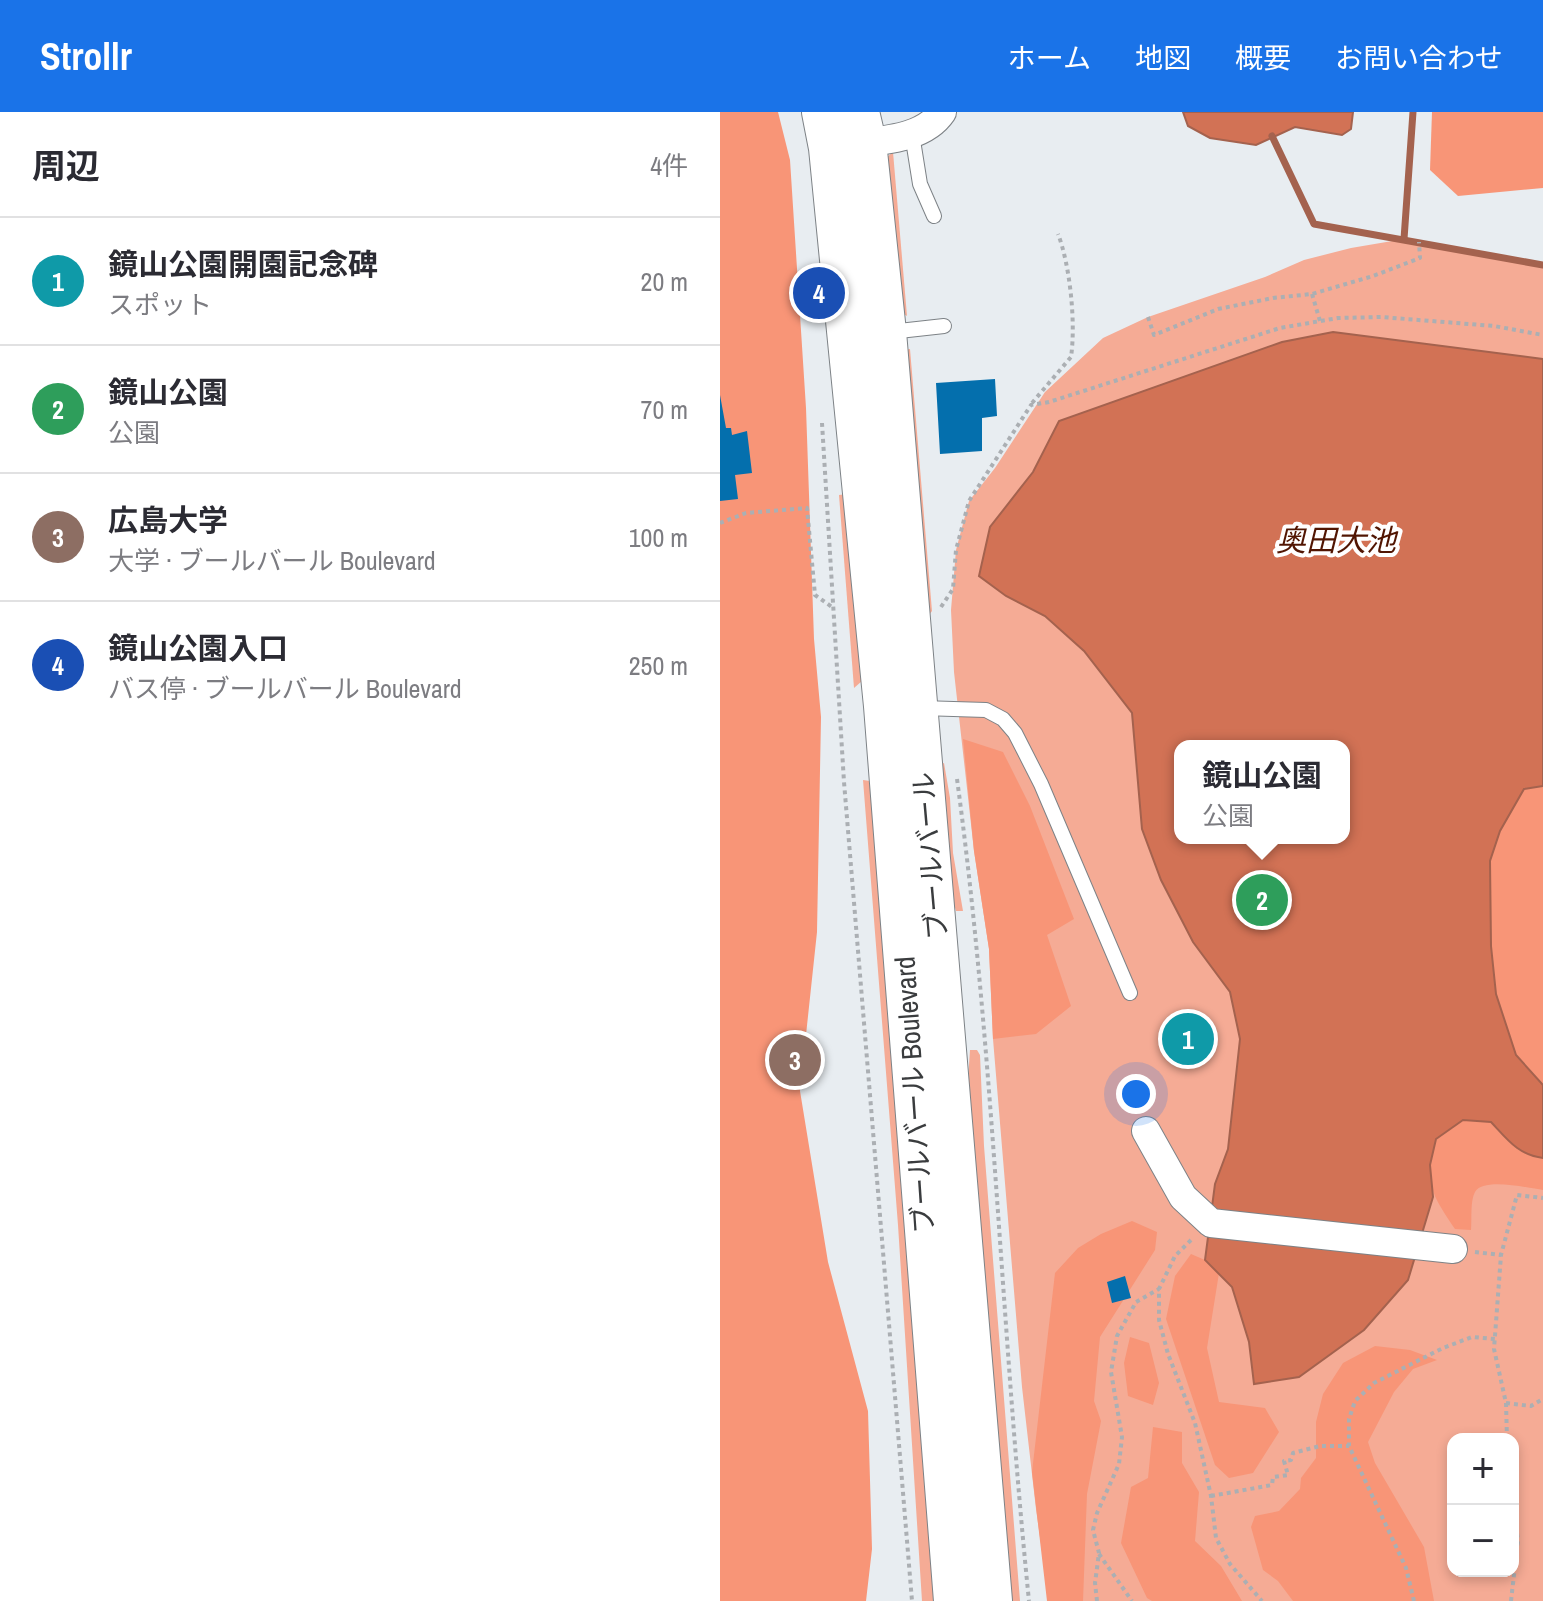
<!DOCTYPE html>
<html lang="ja">
<meta charset="utf-8">
<style>
:root{--surface:#fff;--page:#f7f7f7;--text:#2b2b33;--muted:#7c7c81;--line:#e1e1e2;--accent:#1a73e8}
body{margin:0;font-family:"Archivo Narrow","Noto Sans JP",sans-serif;background:var(--page);color:var(--text)}
.controls{position:absolute;right:24px;bottom:24px;display:grid;overflow:hidden;border-radius:16px;box-shadow:0 4px 12px #0003}
.controls button{width:72px;height:72px;display:grid;place-items:center;padding:0;border:0;border-bottom:2px solid var(--line);background:var(--surface);color:var(--text);font:40px sans-serif}
.you{position:absolute;left:416px;top:982px;width:28px;height:28px;margin:-20px;border:6px solid #fff;border-radius:50%;background:#1a73e8;box-shadow:0 0 0 12px #1a73e833}
.badge{display:grid;place-items:center;width:52px;height:52px;border-radius:50%;background:var(--accent);color:#fff;font-size:26px;font-weight:700}
.pin{position:absolute;translate:-50% -50%;border:4px solid #fff;box-shadow:0 2px 8px #0006}
.popup{position:absolute;left:454px;top:628px;width:176px;height:104px;box-sizing:border-box;display:grid;place-content:center;border-radius:16px;background:var(--surface);filter:drop-shadow(0 2px 6px #0005);font-size:26px;white-space:nowrap;color:var(--muted)}
.popup b{font-size:30px;color:var(--text)}
.popup::after{content:'';position:absolute;left:50%;top:100%;margin-left:-16px;border:16px solid transparent;border-top-color:var(--surface)}
.list{margin:0;padding:0;list-style:none}
h2{display:flex;justify-content:space-between;align-items:center;height:104px;margin:0;padding:0 32px;font-size:34px}
h2 small{font-size:26px;font-weight:400;color:var(--muted)}
.list li{display:grid;grid-template-columns:52px 1fr auto;gap:24px;align-items:center;box-sizing:border-box;height:128px;padding:0 32px;border-top:2px solid var(--line)}
.list b{display:block;font-size:30px;white-space:nowrap}
.list p{margin:0;font-size:26px;white-space:nowrap;color:var(--muted)}
.list em{font-size:26px;font-style:normal;color:var(--muted)}
.map{position:relative;flex:none;width:823px;height:1489px;overflow:hidden}
header{display:flex;align-items:center;gap:48px;box-sizing:border-box;height:112px;padding:0 40px;background:var(--accent);color:#fff}
header strong{font-size:38px}
nav{display:flex;gap:44px;margin-inline-start:auto;font-size:28px}
main{display:flex}
aside{flex:1;background:var(--surface)}
.map>svg:first-child{display:block}
</style>
<header>
<strong>Strollr</strong>
<nav><a>ホーム</a><a>地図</a><a>概要</a><a>お問い合わせ</a></nav>
</header>
<main>
<aside>
<h2>周辺<small>4件</small></h2>
<ul class="list">
<li><span class="badge" style="background:#0f9aa8">1</span><div><b>鏡山公園開園記念碑</b><p>スポット</p></div><em>20 m</em></li>
<li><span class="badge" style="background:#2e9e5b">2</span><div><b>鏡山公園</b><p>公園</p></div><em>70 m</em></li>
<li><span class="badge" style="background:#8d6e63">3</span><div><b>広島大学</b><p>大学 · ブールバール Boulevard</p></div><em>100 m</em></li>
<li><span class="badge" style="background:#1a4fb4">4</span><div><b>鏡山公園入口</b><p>バス停 · ブールバール Boulevard</p></div><em>250 m</em></li>
</ul>
</aside>
<div class="map">
<svg width="823" height="1489" viewBox="0 0 823 1489">
<rect width="100%" height="100%" fill="#e8edf1"/>
<g fill="#f5ab95" fill-rule="evenodd">
<polygon points="173,40 187,204 182,201 167,45"/>
<path d="M684 127 757 143 823 153V1489H329L316 1397 302 1275 273 927 269 837 254 739 234 560 231 498 236 438 249 389 275 356 325 280 383 226 428 205 545 165 584 148 631 136ZM460 634H624V726H460ZM733 1327H793V1459H733Z"/>
<polygon points="190,237 212,499 209,503 184,238"/>
<polygon points="127,382 142,569 134,576 119,383"/>
<polygon points="224,651 230,686 233,741 243,799 236,799 226,766 219,653"/>
<polygon points="143,668 150,669 220,1489 202,1489 178,1113"/>
<polygon points="250,938 257,938 260,943 264,1034 300,1489 287,1489 246,998"/>
</g>
<g fill="#f89577">
<polygon points="0,0 58,0 70,48 86,296 94,527 101,605 97,820 80,979 108,1150 148,1299 152,1437 146,1489 0,1489"/>
<polygon points="712,0 823,0 823,76 738,84 710,58"/>
<polygon points="243,627 283,640 310,694 354,807 327,823 351,894 316,922 273,927 269,837 254,739"/>
<polygon points="823,674 823,973 796,943 776,882 771,834 770,749 780,719 804,677"/>
<path d="M743 1008 772 1010C787 1027 798 1043 823 1046V1078C808 1076 763 1065 755 1080 750 1089 752 1107 751 1118L735 1117C710 1080 705 1072 716 1027Z"/>
<polygon points="412,1109 437,1120 435,1138 380,1225 374,1289 381,1309 367,1382 363,1489 327,1489 312,1360 335,1161 358,1136 381,1122"/>
<polygon points="471,1142 485,1148 499,1161 487,1236 499,1290 545,1296 559,1320 533,1361 509,1366 495,1353 446,1207 455,1164"/>
<polygon points="410,1225 429,1231 439,1271 433,1293 408,1284 404,1251"/>
<polygon points="655,1234 690,1238 717,1248 693,1257 674,1280 648,1330 655,1351 704,1435 714,1489 573,1489 558,1469 543,1458 531,1415 535,1404 559,1399 580,1377 581,1366 596,1346 596,1310 603,1282 623,1251"/>
<polygon points="433,1315 462,1320 462,1351 479,1380 475,1429 501,1454 522,1489 432,1489 427,1486 401,1431 411,1375 428,1366"/>
</g>
<g fill="#d27255" stroke="#a4624e" stroke-width="2" fill-rule="evenodd">
<polygon points="463,0 633,0 631,17 622,23 575,15 536,33 490,26 468,14"/>
<path d="M613 220 823 247V674L804 677 780 719 770 749 771 834 776 882 796 943 823 973V1046C798 1043 787 1027 771 1010L743 1008 716 1027 710 1053 713 1085 688 1168 644 1218 579 1265 534 1272 529 1230 512 1175 485 1148 495 1072 508 1037 520 927 510 880 473 830 441 768 422 717 412 601 364 539 325 504 286 484 259 464 270 415 313 360 339 309 562 230ZM460 634H624V726H460Z"/>
</g>
<g fill="none" stroke-linecap="round" stroke-linejoin="round">
<g stroke="#a4624e" stroke-width="7">
<polyline points="552,24 594,112 823,153"/>
<polyline points="684,127 693,0"/>
</g>
</g>
<g fill="#046fad">
<polygon points="275,267 277,304 262,306 262,339 220,342 216,271"/>
<polygon points="0,283 6,316 11,316 12,323 27,319 32,361 15,363 18,387 0,389"/>
<polygon points="405,1164 411,1186 392,1191 387,1170"/>
</g>
<g fill="none" stroke-linecap="round" stroke-linejoin="round">
<defs>
<g id="lane">
<polyline points="192,22 200,72 214,104"/>
<polyline points="170,220 224,214"/>
<polyline points="201,596 266,598 283,607 295,621 321,672 410,881"/>
</g>
<g id="street">
<path d="M129 33C160 28 203 28 222 0"/>
<polyline points="426,1019 463,1085 491,1111 733,1137"/>
</g>
<g id="secondary">
<polyline points="102,0 109,36 164,594 234,1489"/>
<polyline points="139,0 146,30 166,220 272,1489"/>
</g>
</defs>
<use href="#lane" stroke="#7d8286" stroke-width="16"/>
<use href="#street" stroke="#7d8286" stroke-width="30"/>
<use href="#secondary" stroke="#7d8286" stroke-width="42"/>
<g stroke="#abafb3" stroke-width="4" stroke-dasharray="4 4" stroke-linecap="butt">
<polyline points="592,182 600,209"/>
<polyline points="428,205 434,223 498,197 553,186 592,182 653,164 700,146 699,130"/>
<path d="M312 291 351 245C356 211 350 153 338 122"/>
<polyline points="102,311 124,670 192,1489"/>
<polyline points="0,411 26,401 87,396 95,483 112,495"/>
<polyline points="221,495 233,477 236,438 249,389 311,293 329,290 560,216 618,206 661,205 774,214 823,223"/>
<path d="M237 667C274 940 281 1215 309 1489"/>
<polyline points="471,1128 455,1144 439,1177 439,1208 448,1242 475,1311 491,1384 496,1426 510,1452 542,1489"/>
<polyline points="755,1140 781,1143"/>
<polyline points="786,1291 811,1294 823,1287"/>
<polyline points="787,1327 786,1291 774,1237 781,1143 797,1083 823,1086"/>
<polyline points="491,1384 552,1373 553,1365 568,1363 564,1349 571,1348 573,1341 600,1334 629,1334"/>
<polyline points="379,1442 412,1489"/>
<polyline points="377,1489 375,1471 379,1441 373,1418 377,1401 399,1352 402,1325 391,1260 397,1224 416,1190 439,1177"/>
<polyline points="694,1489 686,1456 629,1334 629,1307 635,1289 654,1271 723,1236 752,1225 775,1227"/>
<polyline points="791,1489 798,1428 793,1392"/>
</g>
<use href="#lane" stroke="#fff" stroke-width="14"/>
<use href="#street" stroke="#fff" stroke-width="28"/>
<use href="#secondary" stroke="#fff" stroke-width="40"/>
</g>
<g text-anchor="middle" stroke-width="8" stroke-linejoin="round" paint-order="stroke">
<g font-size="28" fill="#3a3c3e" stroke="#fff">
<text transform="translate(210 744) rotate(-95)" y="10">ブールバール</text>
<text transform="translate(194 983) rotate(-94)" y="10">ブールバール Boulevard</text>
</g>
<g font-size="30" font-style="italic" fill="#511502" stroke="#fff">
<text x="616" y="439">奥田大池</text>
</g>
</g>
</svg>
<div class="controls">
<button>+</button>
<button>−</button>
</div>
<div class="you"></div>
<div class="pin badge" style="left:468px;top:927px;background:#0f9aa8">1</div>
<div class="pin badge" style="left:542px;top:788px;background:#2e9e5b">2</div>
<div class="popup"><b>鏡山公園</b>公園</div>
<div class="pin badge" style="left:75px;top:948px;background:#8d6e63">3</div>
<div class="pin badge" style="left:99px;top:181px;background:#1a4fb4">4</div>
</div>
</main>
